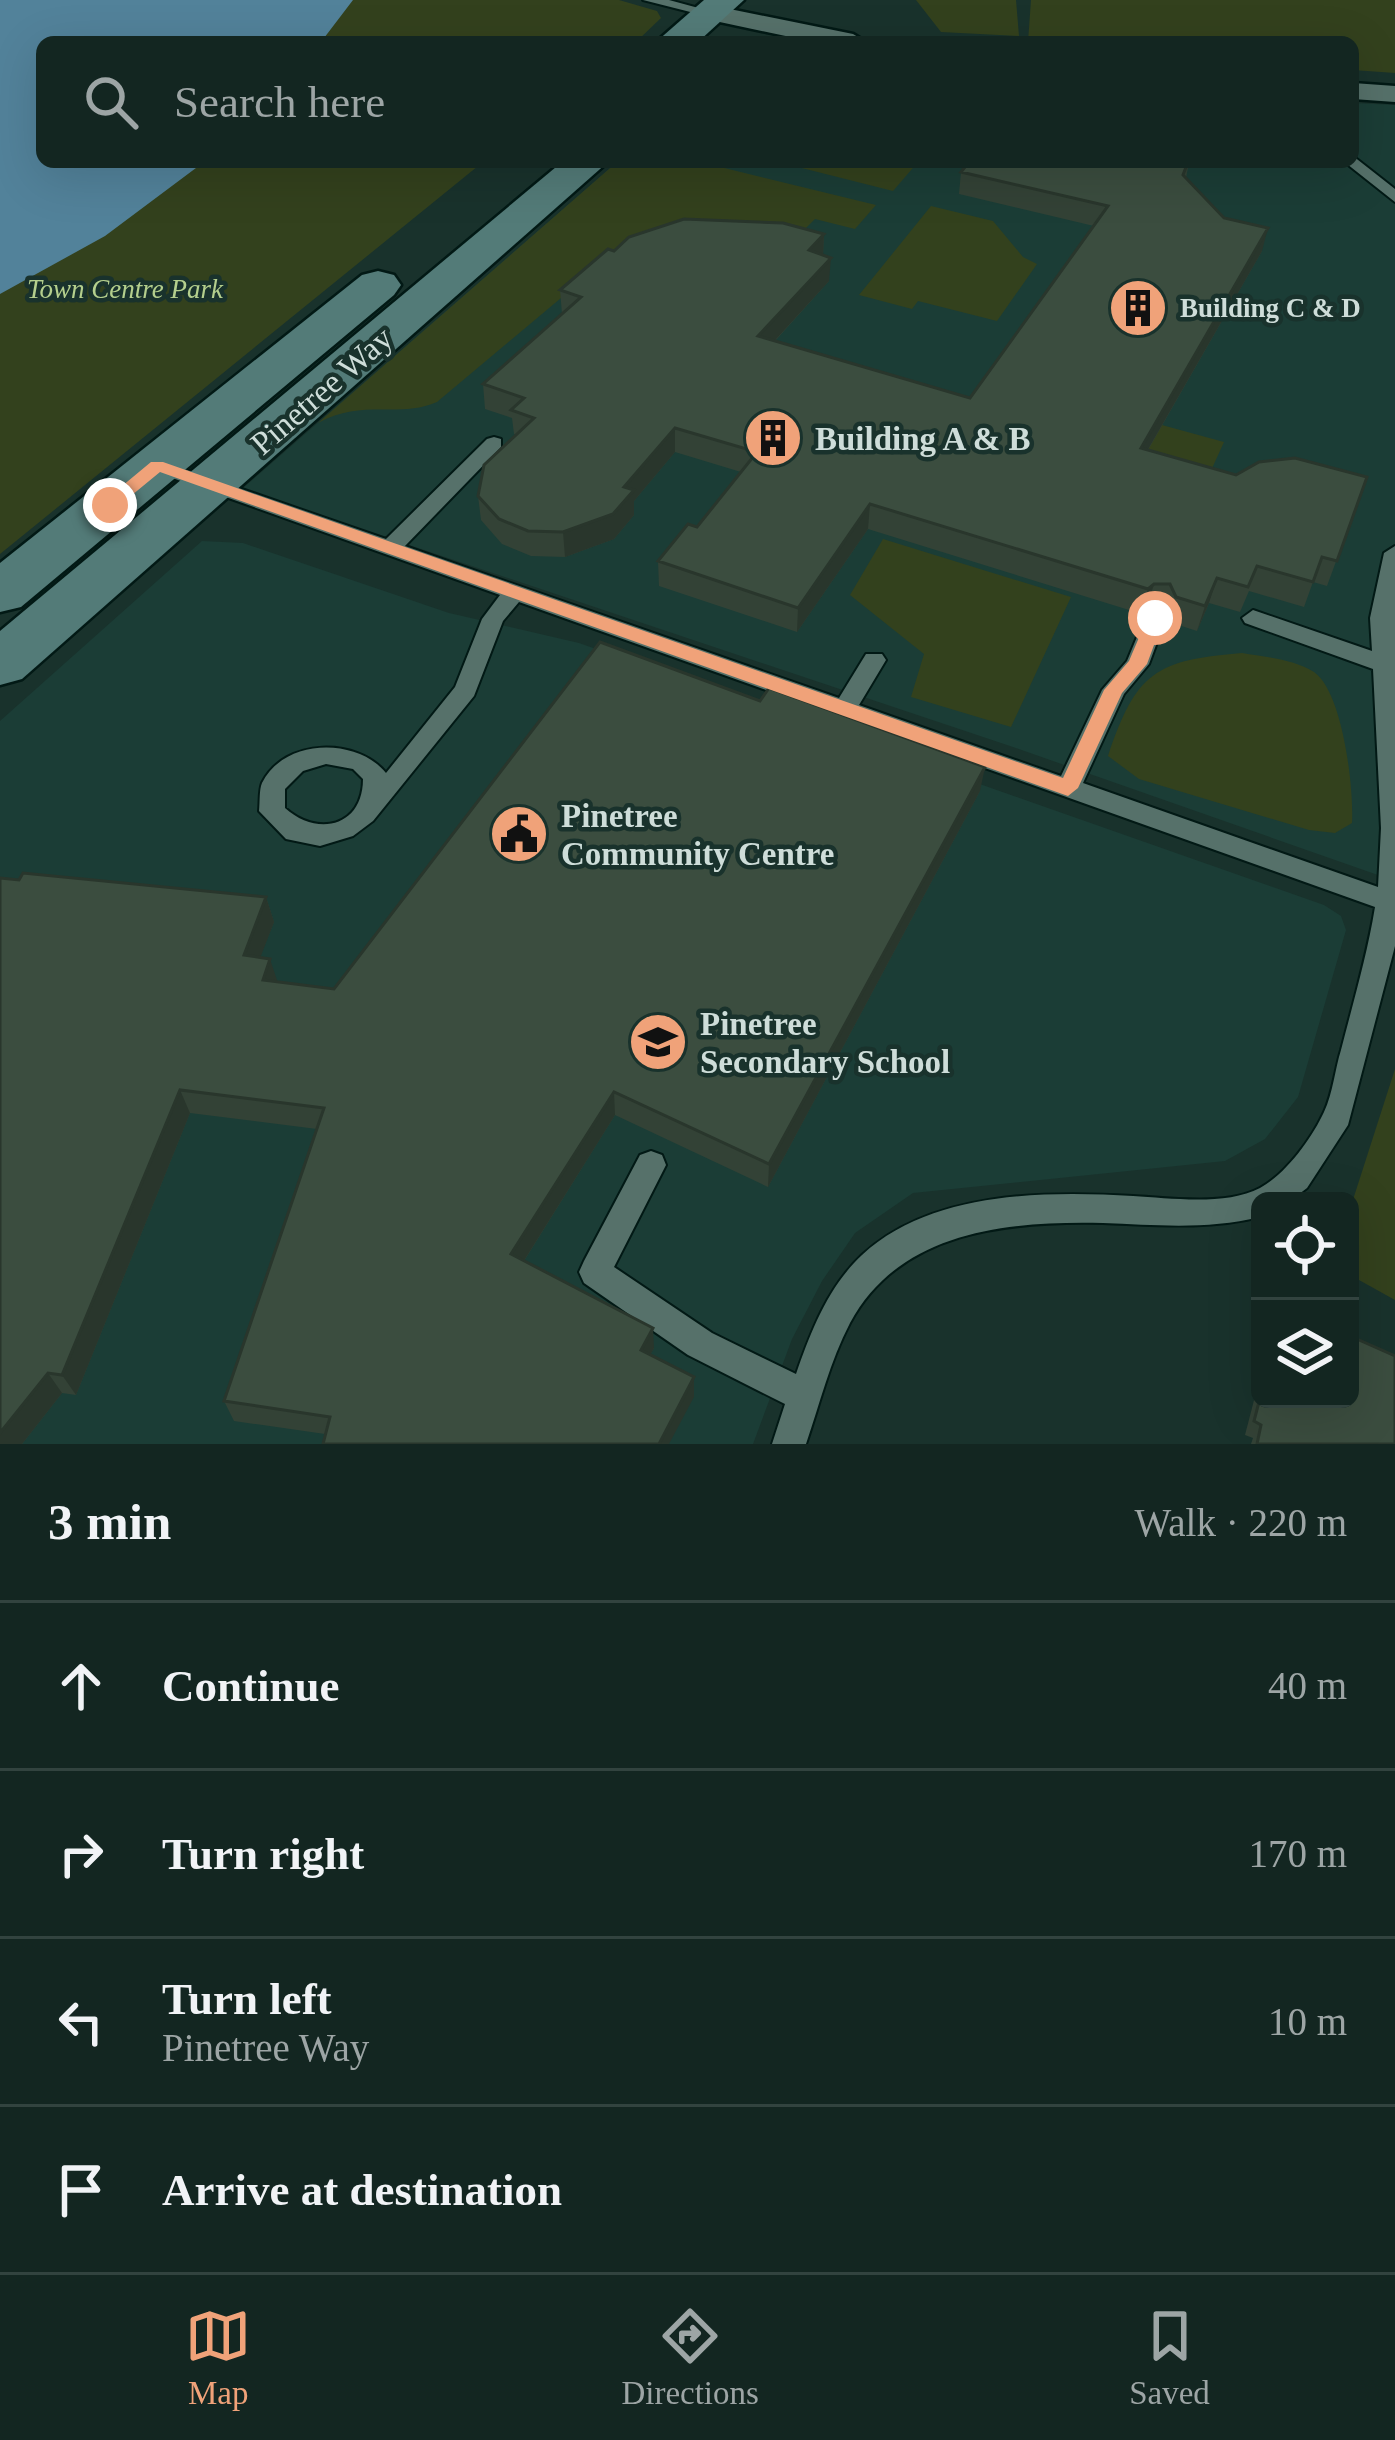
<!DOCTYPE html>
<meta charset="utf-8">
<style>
:root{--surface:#132621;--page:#20322e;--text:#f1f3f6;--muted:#9da5a5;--line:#32433f;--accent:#f0a279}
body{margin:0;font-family:"Times New Roman",serif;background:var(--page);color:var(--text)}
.controls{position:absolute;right:36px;bottom:36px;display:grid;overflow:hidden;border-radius:18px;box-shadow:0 12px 48px #0002}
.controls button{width:108px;height:108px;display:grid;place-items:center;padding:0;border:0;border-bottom:3px solid var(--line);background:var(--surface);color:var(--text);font:60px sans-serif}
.stop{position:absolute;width:36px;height:36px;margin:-27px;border:9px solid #f0a279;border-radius:50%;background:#fff}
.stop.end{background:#f0a279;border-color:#fff;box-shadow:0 3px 12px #0008}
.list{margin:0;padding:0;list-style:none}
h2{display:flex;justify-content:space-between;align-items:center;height:156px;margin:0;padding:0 48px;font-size:51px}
h2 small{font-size:39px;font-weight:400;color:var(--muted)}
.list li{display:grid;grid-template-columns:78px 1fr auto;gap:36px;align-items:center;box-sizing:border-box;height:168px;padding:0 48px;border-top:3px solid var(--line)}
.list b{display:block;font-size:45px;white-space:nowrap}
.list p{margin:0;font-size:39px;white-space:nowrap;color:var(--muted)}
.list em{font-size:39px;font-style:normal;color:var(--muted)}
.icon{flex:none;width:66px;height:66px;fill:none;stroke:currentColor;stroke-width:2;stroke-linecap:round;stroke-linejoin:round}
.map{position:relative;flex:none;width:1395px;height:1444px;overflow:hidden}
.search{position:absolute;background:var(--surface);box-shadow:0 12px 48px #0002;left:36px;right:36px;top:36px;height:132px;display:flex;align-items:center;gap:30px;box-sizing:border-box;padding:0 42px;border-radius:18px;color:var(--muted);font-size:45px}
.sheet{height:828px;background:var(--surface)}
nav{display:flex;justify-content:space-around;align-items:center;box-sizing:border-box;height:168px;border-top:3px solid var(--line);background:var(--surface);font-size:33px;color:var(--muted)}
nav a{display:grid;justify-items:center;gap:6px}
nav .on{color:var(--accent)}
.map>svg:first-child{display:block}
</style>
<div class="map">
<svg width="1395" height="1444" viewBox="0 0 1395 1444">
<rect width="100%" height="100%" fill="#19322c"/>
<g fill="#1b3d36">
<polygon points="1353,103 1395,105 1395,881 1013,747 242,489 617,162 1353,162"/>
<polygon points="202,541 243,543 449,613 579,643 1324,905 1341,916 1346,930 1298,1097 1265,1139 1225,1161 913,1193 855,1233 822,1281 792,1339 753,1444 0,1444 0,721"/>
</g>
<g fill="#33411d">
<polygon points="0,0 619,0 657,11 661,18 636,42 42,42 42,162 483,162 0,554"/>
<polygon points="916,0 1016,0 1019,36 941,32"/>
<polygon points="1031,0 1395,0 1395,73 1353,70 1353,42 1028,42"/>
<path d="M617 162H700L876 205 855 229 815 219 794 240 629 241 437 402C398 419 364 398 318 423Z"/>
<polygon points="778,162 918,162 893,191"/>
<polygon points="931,206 993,221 1023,257 1037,264 997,321 918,301 912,309 859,295"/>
<polygon points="1078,402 1224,442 1204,486 1053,443"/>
<polygon points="883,539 1071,597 1011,727 911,697 924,654 850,595"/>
<path d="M1242 653C1265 657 1294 659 1314 672 1343 692 1354 789 1352 823L1335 833 1309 830 1139 779 1108 756C1136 672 1156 660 1242 653Z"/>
<polygon points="1395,1069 1395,1300 1350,1275 1350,1209"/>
</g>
<polygon fill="#52829a" points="0,0 353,0 321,42 42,42 42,162 204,162 105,236 0,294"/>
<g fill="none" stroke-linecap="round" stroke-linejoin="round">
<defs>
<g id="service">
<polygon points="643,0 669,0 717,13 710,17"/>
<polygon points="1353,156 1395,189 1395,202 1347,164 1353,162"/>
<path d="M494 437 501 439V447L405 546 839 698 866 654H882L886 660 859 705 1061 776 1102 690 1127 661 1147 613H1163L1166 618 1149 664 1124 694 1083 783 1378 887 1381 828 1373 669 1245 623 1242 618 1253 610 1372 651 1370 618 1384 553 1395 546V946L1348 1125 1307 1188 1290 1201H1260V1217C1207 1230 1156 1225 1103 1223 1009 1221 900 1230 850 1323 830 1361 820 1403 806 1444H772L785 1404 688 1355 584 1283 579 1272 584 1261 640 1155 651 1151 662 1155 666 1165 614 1267 712 1333 796 1374C811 1331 828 1287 862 1255 931 1191 1045 1191 1133 1196 1170 1198 1226 1206 1260 1188 1286 1174 1312 1138 1324 1112 1333 1093 1335 1069 1341 1050 1353 1003 1367 956 1375 907L519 602 503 621 474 696 373 821 353 836 320 846 286 839 259 811C260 802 259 790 262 783 285 737 358 738 386 773L455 687 482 619 500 595 150 470 147 466 157 460 164 462 386 539 487 439ZM326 764 353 769 363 779C363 827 317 837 285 808V789L303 771Z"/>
</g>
<g id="minor">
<polygon points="710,5 853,34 866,42 814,42 701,18 697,13 701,8"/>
<polygon points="1353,83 1395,86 1395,102 1353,99"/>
</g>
<g id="secondary">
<polygon points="704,0 744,0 698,42 656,42"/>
<polygon points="562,162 608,162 22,679 0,685 0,631"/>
<polygon points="378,271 394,275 401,285 394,295 21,607 0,612 0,563 362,275"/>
</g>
</defs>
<use href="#service" stroke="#021915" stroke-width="4"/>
<use href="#minor" stroke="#021915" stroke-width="5"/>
<use href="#secondary" stroke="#021915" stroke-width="5"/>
<use href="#service" fill="#56716a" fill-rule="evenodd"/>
<use href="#minor" fill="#56716a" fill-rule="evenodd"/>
<use href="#secondary" fill="#537b78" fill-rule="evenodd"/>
</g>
<g fill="#334236">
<polygon points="1189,162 1186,178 1224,218 1262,251 1148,450 1236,475 1367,477 1327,586 1313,582 1304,607 1249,591 1240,612 1209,603 1197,631 1169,622 1163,608 1147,608 1142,614 868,529 797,632 659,586 658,561 697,527 741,472 675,452 634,501 634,515 614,539 565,557 531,556 502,544 481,520 478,496 516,435 514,434 512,418 485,409 483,384 562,314 560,290 614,251 824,234 823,255 829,281 775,341 970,398 1094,226 959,194 961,172"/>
<polygon points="980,791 768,1187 615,1115 524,1261 654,1348 650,1355 694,1377 694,1397 325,1434 234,1421 224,1401 317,1129 190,1113 76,1395 62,1393 22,1444 19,880 266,897 274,922 260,957 277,982 334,989"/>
<polygon points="1260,1377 1260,1399 1395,1444 1251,1444 1253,1438 1245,1435"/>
</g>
<g fill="#29362c">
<polygon points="1268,228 1262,251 1135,472 1141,448"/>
<polygon points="824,234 823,257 809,250"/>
<polygon points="831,258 829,281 757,360 758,336"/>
<polygon points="675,428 675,452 634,501 634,515 614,539 565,557 563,532 624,487"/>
<polygon points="870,504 868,529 797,632 798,608"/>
<polygon points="1217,578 1209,603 1197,631 1205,606"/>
<polygon points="1154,584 1147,608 1142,614 1148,589"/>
<polygon points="985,767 980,791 768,1187 769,1164"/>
<polygon points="266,897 274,922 252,979 244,955"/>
<polygon points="270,959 278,983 263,980"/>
<polygon points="180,1090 190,1113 76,1395 62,1375"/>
<polygon points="614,1092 615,1115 515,1275 511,1254"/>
<polygon points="653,1328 654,1348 642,1370 641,1350"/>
<polygon points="48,1373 62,1393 22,1444 0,1444 0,1433"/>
<polygon points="694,1377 694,1397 669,1444 659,1444"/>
</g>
<g fill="#3b4d3f" stroke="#29362c" stroke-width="3">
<polygon points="969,162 1188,162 1183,175 1224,218 1268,228 1141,448 1236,475 1259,462 1295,458 1367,477 1337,561 1322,557 1313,582 1257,566 1248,587 1217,578 1205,606 1176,597 1170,584 1154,584 1148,589 870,504 798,608 658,561 688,524 697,527 757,452 675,428 624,487 634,490 613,514 563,532 528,531 499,519 478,496 484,465 534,418 511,410 524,398 483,384 581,297 560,290 608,249 614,251 629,237 684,219 783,223 824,234 809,250 831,258 758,336 970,398 1108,206 961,172"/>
<polygon points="600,642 760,701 769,688 985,767 769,1164 614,1092 511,1254 653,1328 641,1350 694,1377 659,1444 323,1444 330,1417 224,1401 324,1108 180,1090 62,1375 48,1373 0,1433 0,878 19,880 23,873 266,897 244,955 270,959 263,980 334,989"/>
<polygon points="1350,1336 1395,1356 1395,1444 1257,1444 1261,1425 1254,1421 1260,1398 1350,1399"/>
</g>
<polygon fill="#f0a279" points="151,462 163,462 1063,778 1104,690 1129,661 1149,614 1164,618 1147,664 1122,693 1078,788 1068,796 160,472 115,509 104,509 104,501"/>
<defs>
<symbol id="building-disc" viewBox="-11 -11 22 22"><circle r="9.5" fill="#f0a279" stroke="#19322c"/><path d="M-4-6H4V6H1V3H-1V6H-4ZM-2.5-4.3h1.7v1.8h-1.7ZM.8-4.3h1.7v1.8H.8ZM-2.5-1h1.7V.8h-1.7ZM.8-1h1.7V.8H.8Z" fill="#111"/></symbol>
<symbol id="civic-disc" viewBox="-11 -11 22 22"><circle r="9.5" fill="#f0a279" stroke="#19322c"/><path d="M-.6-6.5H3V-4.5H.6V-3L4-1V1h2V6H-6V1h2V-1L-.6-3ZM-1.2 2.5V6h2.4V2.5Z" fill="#111"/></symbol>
<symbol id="school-disc" viewBox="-11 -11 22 22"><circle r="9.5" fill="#f0a279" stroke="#19322c"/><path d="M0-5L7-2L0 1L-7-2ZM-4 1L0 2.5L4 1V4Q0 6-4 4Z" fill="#111"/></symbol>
</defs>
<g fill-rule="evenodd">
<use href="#building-disc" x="1105" y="275" width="66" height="66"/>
<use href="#building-disc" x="740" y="405" width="66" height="66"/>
<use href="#civic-disc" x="486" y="801" width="66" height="66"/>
<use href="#school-disc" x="625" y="1009" width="66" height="66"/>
</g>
<g text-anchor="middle" stroke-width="9" stroke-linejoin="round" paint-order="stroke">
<g font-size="27" font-style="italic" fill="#b4cf8d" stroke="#19322c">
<text x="125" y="298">Town Centre Park</text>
</g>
<g font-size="27" font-weight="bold" fill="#ceddd9" stroke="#19322c" text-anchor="start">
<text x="1180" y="317">Building C &amp; D</text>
</g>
<g font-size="33" fill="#ceddd9" stroke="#19322c">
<text transform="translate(321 390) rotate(-41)" y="12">Pinetree Way</text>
</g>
<g font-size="33" font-weight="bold" fill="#ceddd9" stroke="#19322c" text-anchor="start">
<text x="815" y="450">Building A &amp; B</text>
<text x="561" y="827">Pinetree<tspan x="561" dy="38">Community Centre</tspan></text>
<text x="700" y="1035">Pinetree<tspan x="700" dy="38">Secondary School</tspan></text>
</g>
</g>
</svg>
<div class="controls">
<button><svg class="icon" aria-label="locate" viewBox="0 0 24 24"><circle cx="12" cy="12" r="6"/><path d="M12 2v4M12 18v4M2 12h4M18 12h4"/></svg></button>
<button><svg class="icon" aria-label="layers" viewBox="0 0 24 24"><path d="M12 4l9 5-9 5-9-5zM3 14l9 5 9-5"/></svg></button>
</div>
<div class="stop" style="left:1155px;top:618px"></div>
<div class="stop end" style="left:110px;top:505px"></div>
<div class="search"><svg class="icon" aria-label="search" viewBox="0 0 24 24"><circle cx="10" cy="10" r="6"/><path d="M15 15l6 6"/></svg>Search here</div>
</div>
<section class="sheet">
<h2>3 min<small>Walk · 220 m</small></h2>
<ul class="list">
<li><svg class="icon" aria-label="ahead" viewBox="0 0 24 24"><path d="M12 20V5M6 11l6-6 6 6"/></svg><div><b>Continue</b></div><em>40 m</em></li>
<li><svg class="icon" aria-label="right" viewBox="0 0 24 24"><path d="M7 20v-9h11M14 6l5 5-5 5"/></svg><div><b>Turn right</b></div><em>170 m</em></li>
<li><svg class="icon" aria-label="left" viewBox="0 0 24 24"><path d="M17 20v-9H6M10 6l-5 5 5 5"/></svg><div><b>Turn left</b><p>Pinetree Way</p></div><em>10 m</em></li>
<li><svg class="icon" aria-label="arrive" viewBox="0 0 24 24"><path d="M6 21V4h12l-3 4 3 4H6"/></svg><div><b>Arrive at destination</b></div></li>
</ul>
</section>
<nav>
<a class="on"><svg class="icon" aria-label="map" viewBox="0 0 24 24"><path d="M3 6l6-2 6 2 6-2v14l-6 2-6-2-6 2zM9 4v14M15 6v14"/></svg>Map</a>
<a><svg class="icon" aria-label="directions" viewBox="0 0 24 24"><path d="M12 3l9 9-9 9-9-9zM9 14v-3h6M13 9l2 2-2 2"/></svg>Directions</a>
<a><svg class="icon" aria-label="saved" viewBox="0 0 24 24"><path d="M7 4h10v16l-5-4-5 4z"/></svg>Saved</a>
</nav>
